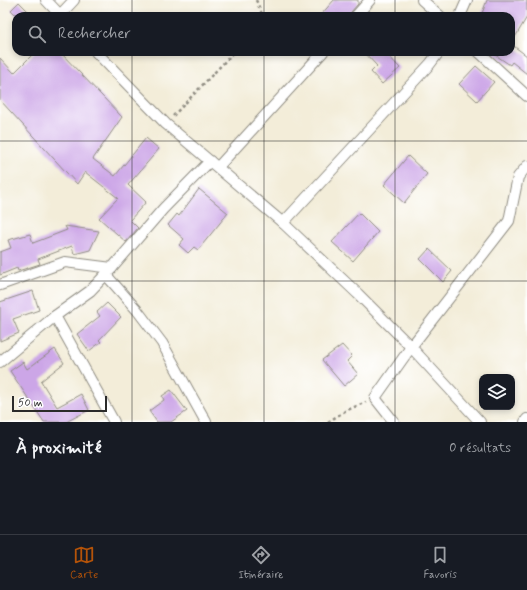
<!DOCTYPE html>
<html lang="fr">
<meta charset="utf-8">
<style>
:root{--surface:#171b24;--page:#242831;--text:#f1f3f6;--muted:#9ea1a6;--line:#363941;--accent:#b45309}
body{margin:0;font-family:Mynerve,sans-serif;background:var(--page);color:var(--text)}
.controls{position:absolute;right:12px;bottom:12px;display:grid;overflow:hidden;border-radius:8px;box-shadow:0 2px 6px #0003}
.controls button{width:36px;height:36px;display:grid;place-items:center;padding:0;border:0;border-bottom:1px solid var(--line);background:var(--surface);color:var(--text);font:20px sans-serif}
.scale{position:absolute;left:12px;bottom:10px;width:95px;box-sizing:border-box;padding-left:4px;border:2px solid #2b2b2b;border-top:0;font-size:11px;line-height:14px;white-space:nowrap;color:#2b2b2b;-webkit-text-stroke:3px #fff;paint-order:stroke}
.list{margin:0;padding:0;list-style:none}
h2{display:flex;justify-content:space-between;align-items:center;height:52px;margin:0;padding:0 16px;font-size:17px}
h2 small{font-size:13px;font-weight:400;color:var(--muted)}
.icon{flex:none;width:22px;height:22px;fill:none;stroke:currentColor;stroke-width:2;stroke-linecap:round;stroke-linejoin:round}
.map{position:relative;flex:none;width:527px;height:422px;overflow:hidden}
.search{position:absolute;background:var(--surface);box-shadow:0 2px 6px #0003;left:12px;right:12px;top:12px;height:44px;display:flex;align-items:center;gap:10px;box-sizing:border-box;padding:0 14px;border-radius:12px;color:var(--muted);font-size:15px}
.sheet{height:112px;background:var(--surface)}
nav{display:flex;justify-content:space-around;align-items:center;box-sizing:border-box;height:56px;border-top:1px solid var(--line);background:var(--surface);font-size:11px;color:var(--muted)}
nav a{display:grid;justify-items:center;gap:2px}
nav .on{color:var(--accent)}
.map>svg:first-child{display:block}
</style>
<div class="map">
<svg width="527" height="422" viewBox="0 0 527 422">
<rect width="100%" height="100%" fill="#fff"/>
<filter id="ink" filterUnits="userSpaceOnUse"><feTurbulence type="fractalNoise" baseFrequency=".025" numOctaves="2"/><feDisplacementMap in="SourceGraphic" scale="8" xChannelSelector="R" yChannelSelector="G"/><feConvolveMatrix kernelMatrix="1 2 1 2 8 2 1 2 1" color-interpolation-filters="sRGB"/></filter>
<filter id="wash" filterUnits="userSpaceOnUse"><feTurbulence type="fractalNoise" baseFrequency=".012" numOctaves="4" result="noise"/><feDisplacementMap in="SourceGraphic" scale="16" xChannelSelector="R" yChannelSelector="G"/><feGaussianBlur stdDeviation="0.9" result="paint"/><feColorMatrix in="noise" values="0 0 0 0 0 0 0 0 0 0 0 0 0 0 0 0 0 1.4 0 .05"/><feComposite in="paint" operator="in"/></filter>
<g filter="url(#wash)">
<rect width="100%" height="100%" fill="#f3edd9"/>
<g id="blocks">
<g fill="#cca6e7">
<polygon points="334,0 358,0 358,4 351,12 350,16 320,16"/>
<polygon points="487,0 527,0 527,17 511,44 527,56 527,74 512,62 510,65 491,52 511,52 511,16 481,16"/>
<polygon points="19,2 33,16 17,16 11,10"/>
<polygon points="35,52 60,52 122,117 93,159 115,176 146,138 159,149 128,185 146,202 130,220 138,228 126,242 99,218 118,198 85,172 77,184 0,100 0,58 14,73"/>
<polygon points="364,52 385,52 400,68 382,84 371,72 377,66"/>
<polygon points="476,66 494,82 477,101 459,84"/>
<polygon points="408,156 427,174 404,203 384,185"/>
<polygon points="199,189 228,213 198,250 194,247 188,253 179,245 184,239 168,225 177,214 179,216"/>
<polygon points="359,213 378,232 353,261 332,242"/>
<polygon points="65,226 99,231 90,250 74,254 72,246 38,259 40,264 18,271 17,268 0,275 0,252 11,248 8,240 30,234 33,243 67,230"/>
<polygon points="429,249 452,271 443,282 420,259"/>
<polygon points="33,291 39,310 13,319 19,333 0,341 0,302"/>
<polygon points="107,303 121,317 99,340 101,342 89,351 77,334 100,316 97,312"/>
<polygon points="342,345 352,356 347,361 358,374 344,386 322,360"/>
<polygon points="55,349 64,363 41,381 57,407 81,394 89,410 66,422 44,422 10,371 23,362 27,369"/>
<polygon points="171,390 187,411 171,422 157,422 149,411 164,400 162,396"/>
</g>
</g>
</g>
<g filter="url(#ink)">
<use href="#blocks" fill-opacity="0" stroke="#8f8c82" stroke-width="1"/>
<g fill="none" stroke-linecap="round" stroke-linejoin="round">
<defs>
<g id="minor">
<polyline points="46,0 61,16"/>
<polyline points="422,0 440,16"/>
<polyline points="60,15 74,0"/>
<polyline points="356,16 370,0"/>
<polyline points="460,16 467,0"/>
<polyline points="96,52 166,124 283,223 358,294 411,347 480,422"/>
<polyline points="479,52 527,96"/>
<polyline points="218,167 323,52"/>
<polyline points="283,223 430,64 439,52"/>
<polyline points="106,275 137,310 162,343 206,422"/>
<polyline points="0,285 65,262 112,268"/>
<polyline points="55,316 114,422"/>
<polyline points="0,362 55,316 90,291 112,268 163,209 210,161"/>
<polyline points="394,422 375,398 411,347 509,221 518,177 527,166"/>
<polyline points="525,422 527,419"/>
</g>
</defs>
<use href="#minor" stroke="#8f8c82" stroke-width="12"/>
<g stroke="#8f8c82" stroke-width="2.5" stroke-dasharray="3 3" stroke-linecap="butt">
<polyline points="256,0 262,14 261,16"/>
<polyline points="173,116 234,52"/>
<polyline points="328,422 345,411 366,402"/>
</g>
<use href="#minor" stroke="#fff" stroke-width="10"/>
</g>
</g>
<path fill="none" stroke="#2b2b2b" stroke-width="1" stroke-opacity="0.55" d="M132 0V16M264 0V16M395 0V16M132 52V422M264 52V422M395 52V422M0 141H527M0 281H527"/>
</svg>
<div class="controls">
<button><svg class="icon" aria-label="layers" viewBox="0 0 24 24"><path d="M12 4l9 5-9 5-9-5zM3 14l9 5 9-5"/></svg></button>
</div>
<div class="scale">50 m</div>
<div class="search"><svg class="icon" aria-label="search" viewBox="0 0 24 24"><circle cx="10" cy="10" r="6"/><path d="M15 15l6 6"/></svg>Rechercher</div>
</div>
<section class="sheet">
<h2>À proximité<small>0 résultats</small></h2>
<ul class="list">
</ul>
</section>
<nav>
<a class="on"><svg class="icon" aria-label="map" viewBox="0 0 24 24"><path d="M3 6l6-2 6 2 6-2v14l-6 2-6-2-6 2zM9 4v14M15 6v14"/></svg>Carte</a>
<a><svg class="icon" aria-label="directions" viewBox="0 0 24 24"><path d="M12 3l9 9-9 9-9-9zM9 14v-3h6M13 9l2 2-2 2"/></svg>Itinéraire</a>
<a><svg class="icon" aria-label="saved" viewBox="0 0 24 24"><path d="M7 4h10v16l-5-4-5 4z"/></svg>Favoris</a>
</nav>
